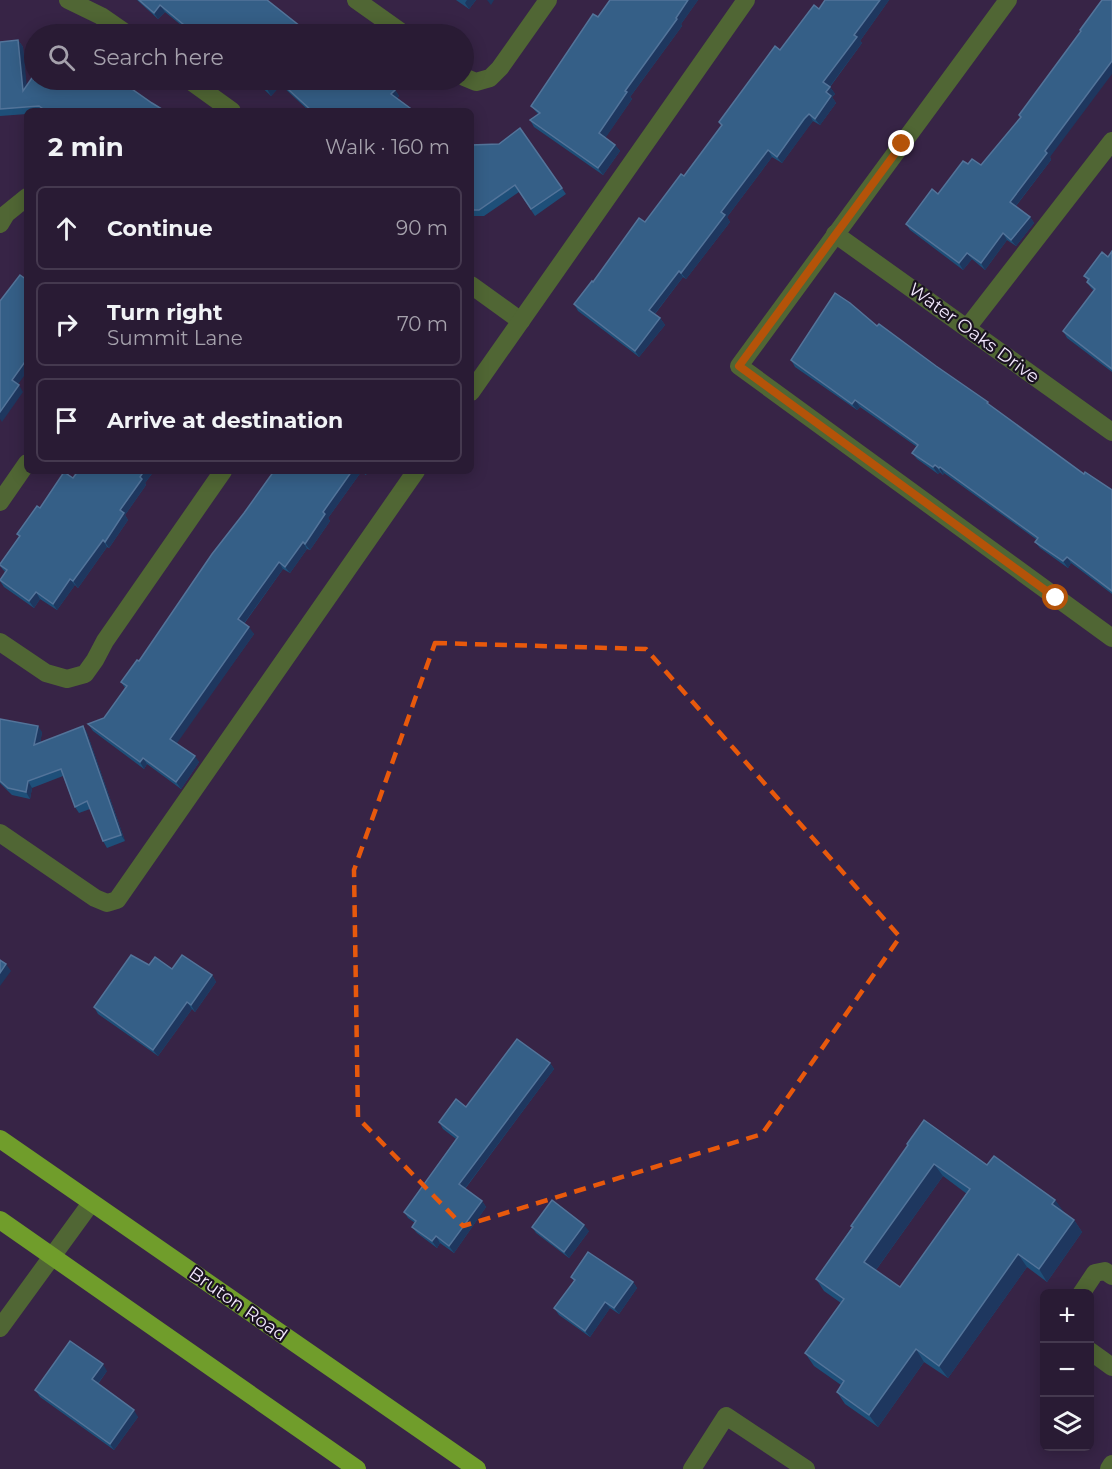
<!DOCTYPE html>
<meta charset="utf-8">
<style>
:root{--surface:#291b34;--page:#352840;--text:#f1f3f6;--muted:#a5a1ac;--line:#45394f}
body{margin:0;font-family:Montserrat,sans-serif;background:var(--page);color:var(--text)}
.controls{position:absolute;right:18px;bottom:18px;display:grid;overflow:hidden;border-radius:9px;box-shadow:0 3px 15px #0003}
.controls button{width:54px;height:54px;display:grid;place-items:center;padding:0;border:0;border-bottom:2px solid var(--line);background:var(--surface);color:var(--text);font:30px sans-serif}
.stop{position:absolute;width:18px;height:18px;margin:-14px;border:4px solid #b45309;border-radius:50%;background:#fff}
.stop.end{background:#b45309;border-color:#fff;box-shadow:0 2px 6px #0008}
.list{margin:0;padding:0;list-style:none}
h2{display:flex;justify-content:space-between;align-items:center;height:78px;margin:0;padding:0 24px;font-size:26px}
h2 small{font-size:20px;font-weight:400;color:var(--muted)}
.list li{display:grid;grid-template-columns:39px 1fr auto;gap:18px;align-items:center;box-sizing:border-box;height:84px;margin:0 12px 12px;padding:0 12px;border:2px solid var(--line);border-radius:9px}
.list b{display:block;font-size:22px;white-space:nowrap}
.list p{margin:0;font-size:20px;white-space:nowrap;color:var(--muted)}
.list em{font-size:20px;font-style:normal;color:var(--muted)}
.icon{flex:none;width:33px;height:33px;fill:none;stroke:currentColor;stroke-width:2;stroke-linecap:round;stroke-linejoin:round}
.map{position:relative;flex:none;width:1112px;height:1469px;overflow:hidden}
.search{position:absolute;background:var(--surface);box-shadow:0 3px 15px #0003;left:24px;top:24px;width:450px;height:66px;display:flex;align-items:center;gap:15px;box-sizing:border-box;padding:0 21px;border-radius:33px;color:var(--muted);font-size:22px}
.panel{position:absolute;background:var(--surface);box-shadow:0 3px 15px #0003;left:24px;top:108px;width:450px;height:366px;border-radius:9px}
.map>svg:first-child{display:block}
</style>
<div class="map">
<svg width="1112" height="1469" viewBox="0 0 1112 1469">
<rect width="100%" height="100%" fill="#372446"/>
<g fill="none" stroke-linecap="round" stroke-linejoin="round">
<g stroke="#506634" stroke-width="18">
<polyline points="68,0 101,16 127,34"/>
<polyline points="356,0 404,34"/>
<polyline points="1008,0 739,366 1112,638"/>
<polyline points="464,77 476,82 490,78 500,68 548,0"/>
<polyline points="189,80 232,111"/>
<polyline points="0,224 6,214 27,197"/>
<polyline points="835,234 1112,432"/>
<polyline points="471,285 521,321"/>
<polyline points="967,328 1112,141"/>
<polyline points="471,392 746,0"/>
<polyline points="0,502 27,463"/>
<polyline points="0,642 46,673 67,679 85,674 95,660 105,641 223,471"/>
<polyline points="0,833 95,898 107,903 117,900 416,471"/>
<polyline points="1081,1294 1095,1273 1105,1271 1112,1276"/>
<polyline points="0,1328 91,1203"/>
<polyline points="1090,1351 1112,1367"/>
<polyline points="692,1469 726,1416 806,1469"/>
<polyline points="1109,1469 1112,1464"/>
</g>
<g stroke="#709d2b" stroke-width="18">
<polyline points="0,1139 477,1469"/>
<polyline points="0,1220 357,1469"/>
</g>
</g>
<g fill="#1e4f79" fill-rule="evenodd">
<polygon points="137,0 267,0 310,34 192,34 165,12 158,19"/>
<polygon points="456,0 476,0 469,9"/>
<polygon points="610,0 698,0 681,24 682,26 630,97 632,99 605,138 615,145 620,151 603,175 534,127 530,120 538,114 531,106"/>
<polygon points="825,0 889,0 860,41 862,43 830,87 835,94 832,97 836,103 820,125 813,121 809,126 782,163 772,157 727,217 730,222 686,279 683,277 655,314 660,318 665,325 639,357 578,311 574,304 684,176 722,126 719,122 780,50 819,9"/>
<polygon points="1102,0 1050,157 1051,160 1016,206 1030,217 1034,223 1016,246 1007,240 985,270 972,259 963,270 910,230 906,224 938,194 968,164 981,165 1021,118 1019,115 1081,32 1080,30"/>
<polygon points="18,40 23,47 26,86 152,103 165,111 27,111 27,114 0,116 0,42"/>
<polygon points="254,80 380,80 395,90 399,96 397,98 414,111 309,111 281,85 271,96"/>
<polygon points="520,128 566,194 535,216 519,192 484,216 471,216 471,145 499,144"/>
<polygon points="1112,251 1112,372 1067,338 1063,331 1094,291 1091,288 1087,282 1088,281 1084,276 1108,257"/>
<polygon points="877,326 992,407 1084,474 1112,490 1112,594 1071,563 1068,568 1040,548 1035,542 1037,540 944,473 943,475 940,472 938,474 917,459 912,453 917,447 860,407 857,410 795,367 791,360"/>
<polygon points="78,471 154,471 145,483 146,485 125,515 128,520 109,548 107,547 78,588 75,585 57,610 40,599 34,608 4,587 0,581 5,572 0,566 19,536 17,534 40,508 73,478"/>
<polygon points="274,471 368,471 366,475 361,472 328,518 330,521 310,550 307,549 290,573 283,569 244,624 254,634 176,743 199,762 181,789 147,764 144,769 93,731 88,724 104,718 125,688 121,682 139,661"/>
<polygon points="0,719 42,732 40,743 83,726 87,733 125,841 107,848 103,841 90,809 79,813 75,807 63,776 32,788 30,799 12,795 0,783"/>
<polygon points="149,965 212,975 216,982 195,1012 192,1009 158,1056 98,1014 94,1007"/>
<polygon points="550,1063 554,1069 465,1189 482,1201 486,1207 454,1253 440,1243 437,1248 417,1233 412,1227 415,1223 408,1218 404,1212 456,1139 443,1129 439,1122"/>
<path d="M907 1144 987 1165 1055 1200 1064 1213 1074 1220 1082 1232 1047 1282 1027 1267 948 1378 924 1362 878 1427 845 1404 837 1392 841 1385 814 1366 805 1353 841 1303 824 1291 816 1279 852 1227 851 1226 908 1146ZM943 1176 967 1194 900 1287 876 1270Z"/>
<polygon points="532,1227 589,1231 569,1258 536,1233"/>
<polygon points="571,1277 633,1282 637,1288 619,1314 610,1308 590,1337 559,1315 554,1308 574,1281"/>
<polygon points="107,1371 98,1384 138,1417 114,1450 40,1397 35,1390"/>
</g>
<g fill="#1e375f">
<polygon points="467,0 476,0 469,9 465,3"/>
<polygon points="487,0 494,0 491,5"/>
<polygon points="688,0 698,0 681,24 682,26 630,97 632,99 604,140 599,133 625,91"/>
<polygon points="880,0 889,0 860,41 862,43 828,89 823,82 854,35"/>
<polygon points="160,5 165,12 158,19 154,13"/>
<polygon points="18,40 23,47 28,98 23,91"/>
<polygon points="1112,61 1112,74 1050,157 1051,160 1014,208 1010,202 1045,151"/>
<polygon points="276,80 277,80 281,85 271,96 267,89"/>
<polygon points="830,87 835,94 832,97 836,103 820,125 815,119 826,92"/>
<polygon points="395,90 399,96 396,100 391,94"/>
<polygon points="809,114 813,121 782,163 777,157"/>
<polygon points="615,145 620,151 603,175 598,168"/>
<polygon points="768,150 772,157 727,217 730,222 686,279 681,273 721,212"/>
<polygon points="1030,217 1034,223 1016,246 1011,240"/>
<polygon points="1003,233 1007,240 985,270 981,263"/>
<polygon points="967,253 972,259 963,270 959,263"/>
<polygon points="679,271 683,277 653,316 649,310"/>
<polygon points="660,318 665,325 639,357 635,351"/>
<polygon points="27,359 27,372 16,387 12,380"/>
<polygon points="19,385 23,392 2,422 0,419 0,412"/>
<polygon points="855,400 860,407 857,410 852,404"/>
<polygon points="935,465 940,472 938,474 933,467"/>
<polygon points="940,467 944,473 943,475 939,468"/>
<polygon points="144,471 154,471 145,483 146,485 125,515 128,520 109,548 105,542 120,510"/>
<polygon points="352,471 361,472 328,518 330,521 310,550 305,544 323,512"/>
<polygon points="103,540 107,547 78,588 73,581"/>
<polygon points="303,542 307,549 290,573 285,567"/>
<polygon points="1067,557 1071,563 1068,568 1063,561"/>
<polygon points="279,562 283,569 242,626 238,619"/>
<polygon points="70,579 75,585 57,610 53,604"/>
<polygon points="36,592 40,599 34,608 29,601"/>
<polygon points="249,627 254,634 175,746 170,739"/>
<polygon points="38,726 42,732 39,752 34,745"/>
<polygon points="83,726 87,733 125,841 121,835"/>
<polygon points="195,756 199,762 181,789 176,782"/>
<polygon points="143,758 147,764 144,769 140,762"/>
<polygon points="28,781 32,788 30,799 26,792"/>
<polygon points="6,964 11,971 0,986 0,973"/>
<polygon points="212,975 216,982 195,1012 191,1005"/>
<polygon points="187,1002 192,1009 158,1056 153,1050"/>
<polygon points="550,1063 554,1069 463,1191 459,1184"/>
<polygon points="934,1164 943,1176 873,1274 864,1262"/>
<polygon points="1055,1200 1064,1212 1061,1217 1052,1204"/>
<polygon points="482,1201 486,1207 454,1253 449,1246"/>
<polygon points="1074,1220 1082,1232 1047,1282 1039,1269"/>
<polygon points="584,1225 589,1231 569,1258 564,1252"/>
<polygon points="436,1236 440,1243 437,1248 432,1241"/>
<polygon points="1018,1254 1027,1267 948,1378 939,1366"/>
<polygon points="633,1282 637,1288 619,1314 614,1308"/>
<polygon points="605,1302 610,1308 590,1337 585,1331"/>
<polygon points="916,1349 924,1362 878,1427 869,1415"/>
<polygon points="103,1364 107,1371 96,1386 92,1379"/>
<polygon points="134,1410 138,1417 114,1450 110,1444"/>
</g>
<g fill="#355f87" stroke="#53749a" stroke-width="1.5" fill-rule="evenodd">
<polygon points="139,0 267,0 310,34 195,34 160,5 154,13"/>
<polygon points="610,0 688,0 676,18 677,19 625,91 627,92 599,133 615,145 598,168 530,120 540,113 531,106 593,14 598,17"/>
<polygon points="825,0 880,0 854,35 857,37 823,82 830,87 826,92 831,96 815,119 809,114 804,119 777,157 768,150 721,212 725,215 681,273 679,271 649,310 660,318 635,351 574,304 592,281 593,282 639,218 645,222 681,174 684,176 722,125 719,122 775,46 780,50 814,5 819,9"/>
<polygon points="1102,0 1112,0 1112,61 1045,151 1047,153 1010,202 1030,217 1011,240 1003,233 981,263 967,253 959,263 906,224 932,189 938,194 963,161 968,164 972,159 981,165 1021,117 1019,115 1081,31 1080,30"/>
<polygon points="18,40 23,91 34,75 34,80 119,80 152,103 165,111 46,111 39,106 0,109 0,42"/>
<polygon points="256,80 276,80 267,89"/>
<polygon points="278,80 380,80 395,90 391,94 414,111 312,111"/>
<polygon points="520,128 562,188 531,209 515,185 479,210 471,210 471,145 499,144"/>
<polygon points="1112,251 1112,369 1063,331 1095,289 1087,282 1089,279 1084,276 1102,252 1108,257"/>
<polygon points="20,275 27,280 27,359 12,380 19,385 0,412 0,301"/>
<polygon points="835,293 850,303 877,326 879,324 936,366 988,402 987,403 1084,474 1085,472 1112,490 1112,591 1067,557 1063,561 1035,542 1038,538 940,467 939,468 935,465 933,467 912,453 918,445 855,400 852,404 791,360"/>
<polygon points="78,471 144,471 140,477 142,479 120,510 124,513 105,542 103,540 73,581 70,579 53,604 36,592 29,601 0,580 7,570 0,565 0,564 20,536 17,534 37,506 40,508 64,472 73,478"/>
<polygon points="274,471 352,471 323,512 325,514 305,544 303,542 285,567 279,562 238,619 249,627 170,739 195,756 176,782 143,758 140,762 88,724 104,718 127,686 121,682 137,660 139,661 212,554 244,513"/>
<polygon points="0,719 38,726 34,745 83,726 121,835 103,841 87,801 75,807 61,769 28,781 26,792 8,788 0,781"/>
<polygon points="131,955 149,965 155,957 172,969 182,955 212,975 191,1005 187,1002 153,1050 94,1007"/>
<polygon points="0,960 6,964 0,973"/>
<polygon points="517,1039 550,1063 459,1184 482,1201 449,1246 436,1236 432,1241 412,1227 416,1221 404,1212 458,1137 439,1122 456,1099 466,1107"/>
<path d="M924 1120 987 1165 994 1156 1055 1200 1052 1204 1074 1220 1039 1269 1018 1254 939 1366 916 1349 869 1415 837 1392 844 1381 805 1353 844 1299 816 1279 853 1227 851 1226 908 1145 907 1144ZM934 1164 970 1189 900 1287 864 1262Z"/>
<polygon points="552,1200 584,1225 564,1252 532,1227"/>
<polygon points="588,1252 633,1282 614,1308 605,1302 585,1331 554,1308 575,1280 571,1277"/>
<polygon points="70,1341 103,1364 92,1379 134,1410 110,1444 35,1390"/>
</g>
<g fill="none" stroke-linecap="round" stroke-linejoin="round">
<polyline stroke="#b45309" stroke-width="8" points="902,144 739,366 1056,598"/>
</g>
<path fill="none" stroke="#e8590c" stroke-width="4.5" stroke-dasharray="12 8" stroke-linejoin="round" d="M435 643 646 649 900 937 762 1134 463 1226 358 1118 354 870Z"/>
<g text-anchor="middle" stroke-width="4.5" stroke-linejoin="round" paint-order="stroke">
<g font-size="18" fill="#f3e8fe" stroke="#1a1221">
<text transform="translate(974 333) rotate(36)" y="6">Water Oaks Drive</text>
<text transform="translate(238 1304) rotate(35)" y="6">Bruton Road</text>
</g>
</g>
</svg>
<div class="controls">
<button>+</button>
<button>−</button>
<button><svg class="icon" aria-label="layers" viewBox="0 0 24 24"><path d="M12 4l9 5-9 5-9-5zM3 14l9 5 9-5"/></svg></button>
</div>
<div class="stop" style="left:1056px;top:598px"></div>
<div class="stop end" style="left:902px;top:144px"></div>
<div class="search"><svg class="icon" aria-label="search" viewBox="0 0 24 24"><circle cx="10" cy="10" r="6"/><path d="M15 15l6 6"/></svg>Search here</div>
<section class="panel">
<h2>2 min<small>Walk · 160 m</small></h2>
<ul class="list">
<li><svg class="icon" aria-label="ahead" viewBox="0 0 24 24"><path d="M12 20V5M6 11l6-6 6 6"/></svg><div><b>Continue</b></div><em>90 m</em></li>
<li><svg class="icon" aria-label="right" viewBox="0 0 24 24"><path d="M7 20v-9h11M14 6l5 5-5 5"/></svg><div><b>Turn right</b><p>Summit Lane</p></div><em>70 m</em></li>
<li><svg class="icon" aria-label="arrive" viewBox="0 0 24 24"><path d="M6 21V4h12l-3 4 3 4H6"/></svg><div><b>Arrive at destination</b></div></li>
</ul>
</section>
</div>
